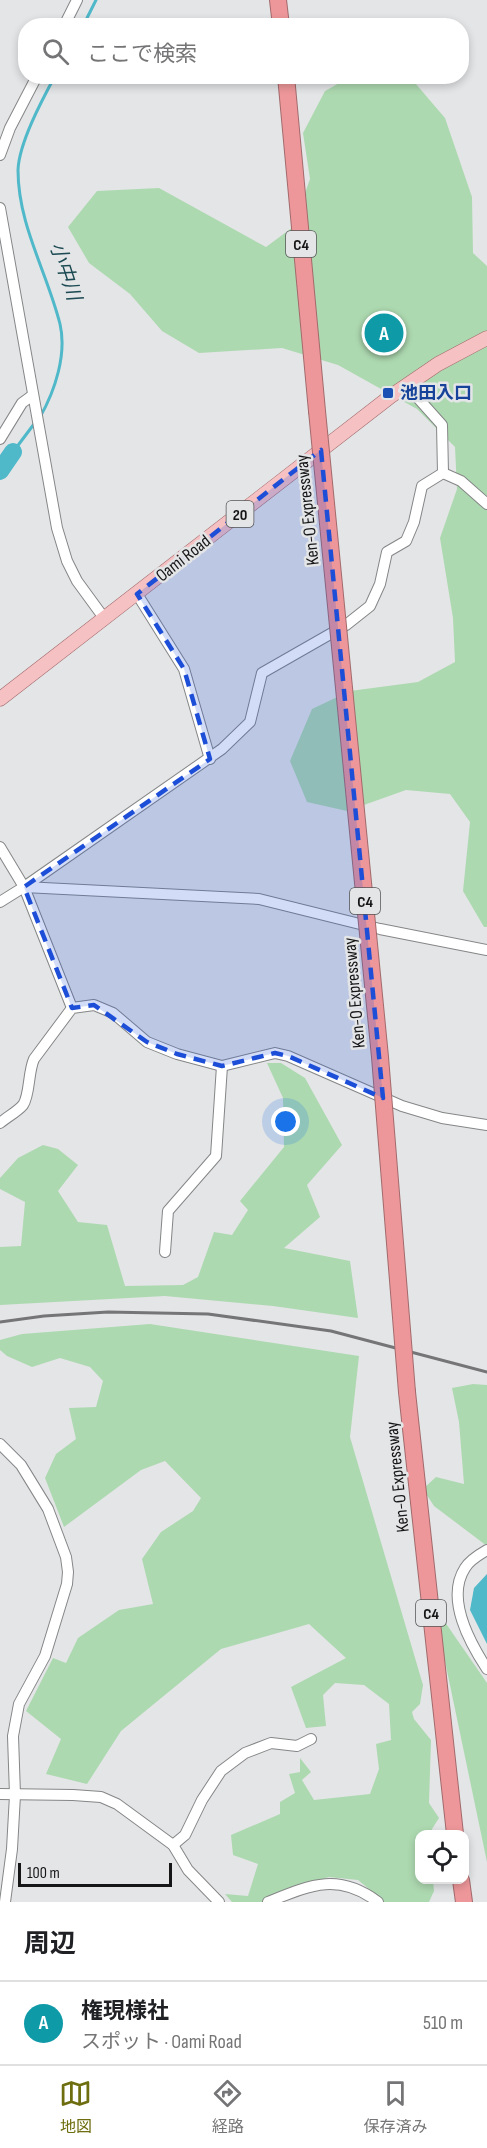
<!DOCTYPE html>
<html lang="ja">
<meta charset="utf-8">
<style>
:root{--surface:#fff;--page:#f6f6f6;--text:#202124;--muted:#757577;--line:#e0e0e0;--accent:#6e6e10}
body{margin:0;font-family:"Sofia Sans Condensed","Noto Sans JP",sans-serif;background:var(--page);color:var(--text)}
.controls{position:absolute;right:18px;bottom:18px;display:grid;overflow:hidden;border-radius:12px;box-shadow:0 3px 9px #0003}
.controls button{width:54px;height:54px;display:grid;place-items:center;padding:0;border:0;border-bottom:2px solid var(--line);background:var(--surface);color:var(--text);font:30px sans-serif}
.scale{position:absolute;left:18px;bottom:15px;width:154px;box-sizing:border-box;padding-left:6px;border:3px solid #161617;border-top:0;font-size:16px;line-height:21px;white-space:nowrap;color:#161617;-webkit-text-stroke:4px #e4e5e7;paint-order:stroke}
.you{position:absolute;left:286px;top:1122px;width:21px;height:21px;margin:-15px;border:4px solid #fff;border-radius:50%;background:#1a73e8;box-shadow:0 0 0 9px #1a73e833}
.badge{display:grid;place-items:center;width:39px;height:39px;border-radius:50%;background:var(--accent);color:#fff;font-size:20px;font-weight:700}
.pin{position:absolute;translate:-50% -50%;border:3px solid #fff;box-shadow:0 2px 6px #0006}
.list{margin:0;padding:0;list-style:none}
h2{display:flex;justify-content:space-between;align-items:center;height:78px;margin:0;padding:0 24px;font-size:26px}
h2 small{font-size:20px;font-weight:400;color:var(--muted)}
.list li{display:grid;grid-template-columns:39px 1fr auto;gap:18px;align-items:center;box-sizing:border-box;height:84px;padding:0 24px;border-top:2px solid var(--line)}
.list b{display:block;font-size:22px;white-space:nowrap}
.list p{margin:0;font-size:20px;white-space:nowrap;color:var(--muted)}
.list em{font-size:20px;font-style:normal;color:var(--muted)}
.icon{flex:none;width:33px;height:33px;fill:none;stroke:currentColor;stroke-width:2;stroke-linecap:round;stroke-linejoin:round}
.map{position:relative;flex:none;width:487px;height:1902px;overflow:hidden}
.search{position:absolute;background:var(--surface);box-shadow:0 3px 9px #0003;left:18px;right:18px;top:18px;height:66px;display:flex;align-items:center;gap:15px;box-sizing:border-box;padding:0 21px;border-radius:24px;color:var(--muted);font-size:22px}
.sheet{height:162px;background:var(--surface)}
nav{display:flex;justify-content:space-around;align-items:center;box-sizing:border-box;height:84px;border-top:2px solid var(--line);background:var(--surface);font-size:16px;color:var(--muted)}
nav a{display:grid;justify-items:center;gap:3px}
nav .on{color:var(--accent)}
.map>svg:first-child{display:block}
</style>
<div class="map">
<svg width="487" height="1902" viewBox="0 0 487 1902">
<rect width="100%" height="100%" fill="#e4e5e7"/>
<g fill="#add9b0">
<polygon points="350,77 410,77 445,118 472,197 473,253 487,266 487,927 484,927 463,891 470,822 450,794 406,790 347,811 307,802 290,761 312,709 350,691 418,682 455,662 453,618 440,538 457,489 455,447 417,409 338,365 282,348 199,353 162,331 130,294 89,263 68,227 97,191 159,188 266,247 293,227 310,179 303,133 325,91"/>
<polygon points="267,1063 281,1063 305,1078 342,1145 307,1185 320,1217 284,1248 350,1261 358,1318 273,1306 165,1296 0,1305 0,1247 21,1246 25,1202 0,1189 0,1178 18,1158 43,1145 58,1149 78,1165 58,1191 78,1222 107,1225 125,1286 183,1285 198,1277 214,1232 232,1235 248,1210 240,1201 284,1147 283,1098"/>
<polygon points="150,1324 359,1356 350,1437 423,1685 420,1704 412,1712 414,1719 431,1740 429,1803 439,1818 432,1829 432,1834 420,1834 420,1880 433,1880 434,1891 429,1902 380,1902 380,1898 358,1880 329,1877 294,1888 280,1902 232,1902 225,1894 248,1896 258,1864 233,1855 231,1835 280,1814 280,1802 295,1793 289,1774 300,1772 300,1758 311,1772 302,1780 314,1800 370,1794 379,1769 376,1744 391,1740 389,1704 364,1685 335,1683 323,1695 326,1726 306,1728 291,1687 346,1658 309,1624 221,1649 121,1731 87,1784 46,1774 61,1739 26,1711 53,1658 66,1663 78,1638 119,1610 153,1604 142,1559 161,1532 193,1511 201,1498 165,1461 141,1470 64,1527 45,1478 56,1454 76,1439 69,1408 96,1407 103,1381 90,1367 60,1358 32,1367 7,1356 0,1350 0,1340 22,1334"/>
<polygon points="473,1384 487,1385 487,1546 434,1506 423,1489 436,1477 464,1484 459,1422 452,1388"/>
<polygon points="438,1612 487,1683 487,1862 442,1647"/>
</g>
<polygon fill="#4fb8c9" points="487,1574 487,1644 470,1610 474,1588"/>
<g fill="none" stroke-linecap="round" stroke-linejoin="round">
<g stroke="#4fb8c9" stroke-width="3">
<polyline points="83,26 96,0"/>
<path d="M40 417C55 391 67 354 60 324 47 272 18 225 18 170 19 143 42 100 55 76"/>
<polyline points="13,452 34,424"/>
</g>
<polyline stroke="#4fb8c9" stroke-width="18" points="0,471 13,452"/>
<defs>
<g id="minor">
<polyline points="64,26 77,0"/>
<polyline points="0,155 10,128 37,76"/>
<polyline points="0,208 57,528 67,561 77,581 104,618"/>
<polyline points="403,387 417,397 442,425 443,473"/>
<polyline points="0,439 22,403 33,395"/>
<polyline points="443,473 461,481 487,504"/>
<polyline points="137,594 184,669 210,759"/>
<polyline points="0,847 24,887 72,1008"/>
<polyline points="24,887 259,899 380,929 487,950"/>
<polyline points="0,902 24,887 222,749 250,722 262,673 346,625 370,606 380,584 387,552 406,541 414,522 422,486 443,473"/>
<path d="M0 1123C7 1117 17 1112 23 1105 30 1095 28 1072 34 1059L72 1008 94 1005 113 1013 147 1042 177 1054 222 1066 275 1053 288 1056 402 1106 442 1118 487 1125"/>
<polyline points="165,1252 168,1211 216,1156 222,1066"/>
<polyline points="0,1444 21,1465 48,1509 66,1557 68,1572 67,1584 45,1656 19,1704 13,1736 15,1795 12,1849 5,1902"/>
<path d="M487 1550C480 1554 469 1561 465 1568 445 1599 470 1643 487 1669"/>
<polyline points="0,1794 73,1795 101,1797 117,1804 173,1845 188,1870 219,1902"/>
<polyline points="173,1845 185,1835 202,1800 221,1771 245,1753 271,1743 297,1746 311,1739"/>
<path d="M268 1902C310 1885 338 1872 378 1902"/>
</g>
<polyline id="major" points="0,699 391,396 438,364 487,338"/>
<g id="highway">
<polyline points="278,0 281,26"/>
<polyline points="286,76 317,411"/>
<polyline points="407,1392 455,1834"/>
<polyline points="461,1880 464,1902"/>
</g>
</defs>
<use href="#minor" stroke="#858687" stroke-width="12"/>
<use href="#major" stroke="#a26a6c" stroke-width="15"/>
<use href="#highway" stroke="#a26a6c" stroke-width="18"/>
<use href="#minor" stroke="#fff" stroke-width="10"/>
<use href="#major" stroke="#f5c1c2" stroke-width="14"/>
<use href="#highway" stroke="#ee979a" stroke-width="16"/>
<polyline stroke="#757577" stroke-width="3" points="0,1322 44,1316 108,1312 208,1314 331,1331 487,1372"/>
<defs>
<polyline id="highway-bridge" points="317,411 380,1057 407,1392"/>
</defs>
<use href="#highway-bridge" stroke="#a26a6c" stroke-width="18" stroke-linecap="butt"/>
<use href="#highway-bridge" stroke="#ee979a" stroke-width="16"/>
</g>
<path fill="#1d4ed8" fill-opacity="0.2" stroke="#1d4ed8" stroke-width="4.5" stroke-dasharray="12 8" stroke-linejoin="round" d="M321 450 383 1098 288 1056 275 1053 222 1066 177 1054 147 1042 94 1005 72 1008 24 887 210 759 184 669 137 594Z"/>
<rect fill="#1a4fb4" stroke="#e4e5e7" stroke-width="2" x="382" y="387" width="12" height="12" rx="3"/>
<g text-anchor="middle" stroke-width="5" stroke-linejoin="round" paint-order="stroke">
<g fill="#e4e5e7" stroke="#545455" stroke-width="1.5">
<rect x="286" y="231" width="30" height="26" rx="4.5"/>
<rect x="226.5" y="501" width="27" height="26" rx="4.5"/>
<rect x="350" y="888" width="30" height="26" rx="4.5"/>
<rect x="416" y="1600" width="30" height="26" rx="4.5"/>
</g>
<g font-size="16" font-weight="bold" fill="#161617">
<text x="301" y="250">C4</text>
<text x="240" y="520">20</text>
<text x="365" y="907">C4</text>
<text x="431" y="1619">C4</text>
</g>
<g font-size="18" font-weight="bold" fill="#164399" stroke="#e4e5e7" text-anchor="start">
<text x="400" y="399">池田入口</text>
</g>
<g font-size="18" fill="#161617" stroke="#e4e5e7">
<text transform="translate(307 510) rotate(-96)" y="6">Ken-O Expressway</text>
<text transform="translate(183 558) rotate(-38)" y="6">Oami Road</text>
<text transform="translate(354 993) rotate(-95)" y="6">Ken-O Expressway</text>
<text transform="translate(397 1477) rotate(-96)" y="6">Ken-O Expressway</text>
</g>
<g font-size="20" font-style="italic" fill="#1d4b53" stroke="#e4e5e7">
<text transform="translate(66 271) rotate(72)" y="7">小中川</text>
</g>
</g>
</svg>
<div class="controls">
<button><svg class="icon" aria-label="locate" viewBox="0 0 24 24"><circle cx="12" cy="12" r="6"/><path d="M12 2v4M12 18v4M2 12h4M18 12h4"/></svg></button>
</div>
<div class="scale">100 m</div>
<div class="you"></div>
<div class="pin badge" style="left:384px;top:333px;background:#0f9aa8">A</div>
<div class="search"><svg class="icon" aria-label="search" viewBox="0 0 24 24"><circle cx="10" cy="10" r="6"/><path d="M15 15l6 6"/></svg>ここで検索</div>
</div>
<section class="sheet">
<h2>周辺<small></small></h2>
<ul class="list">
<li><span class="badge" style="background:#0f9aa8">A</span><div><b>権現様社</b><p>スポット · Oami Road</p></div><em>510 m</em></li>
</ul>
</section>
<nav>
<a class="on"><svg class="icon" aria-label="map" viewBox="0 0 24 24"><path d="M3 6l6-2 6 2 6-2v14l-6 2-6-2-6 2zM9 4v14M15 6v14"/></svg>地図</a>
<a><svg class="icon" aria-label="directions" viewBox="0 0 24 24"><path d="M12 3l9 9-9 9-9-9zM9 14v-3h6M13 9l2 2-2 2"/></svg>経路</a>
<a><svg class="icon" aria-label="saved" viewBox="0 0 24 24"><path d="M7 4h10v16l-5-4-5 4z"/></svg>保存済み</a>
</nav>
